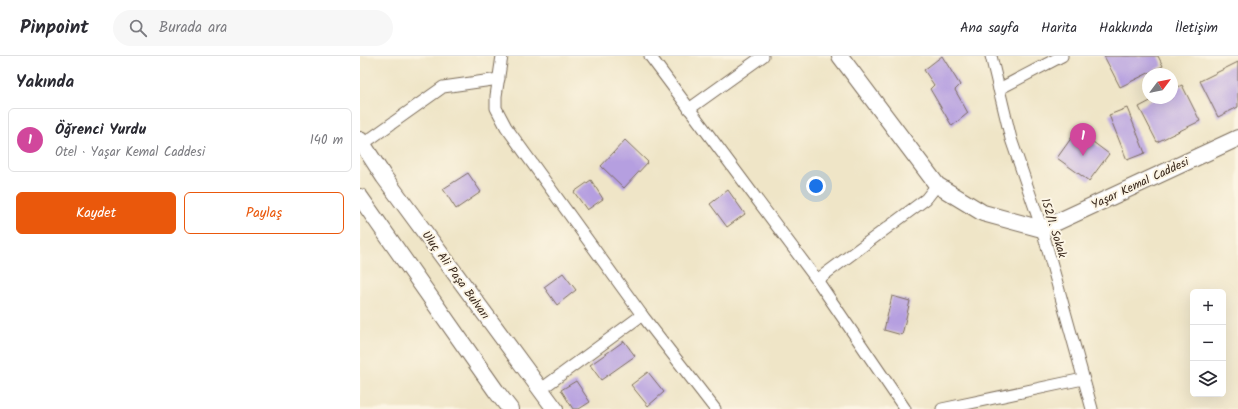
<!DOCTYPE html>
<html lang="tr">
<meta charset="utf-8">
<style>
:root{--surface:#fff;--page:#f7f7f7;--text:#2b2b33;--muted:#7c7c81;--line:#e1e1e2;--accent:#ea580c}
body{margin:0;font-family:Kalam,sans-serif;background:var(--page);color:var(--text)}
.controls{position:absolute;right:12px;bottom:12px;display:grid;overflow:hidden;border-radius:6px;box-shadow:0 4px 16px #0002}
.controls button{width:36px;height:36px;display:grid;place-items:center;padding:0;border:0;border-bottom:1px solid var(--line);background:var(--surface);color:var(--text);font:20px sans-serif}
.compass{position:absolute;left:782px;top:12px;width:36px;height:36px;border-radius:50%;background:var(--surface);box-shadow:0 4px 16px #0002;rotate:58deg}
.you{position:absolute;left:456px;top:130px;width:14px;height:14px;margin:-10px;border:3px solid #fff;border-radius:50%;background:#1a73e8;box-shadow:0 0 0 6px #1a73e833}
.badge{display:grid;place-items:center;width:26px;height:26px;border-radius:50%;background:var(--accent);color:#fff;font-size:13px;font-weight:700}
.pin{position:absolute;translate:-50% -33px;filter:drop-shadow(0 1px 2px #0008)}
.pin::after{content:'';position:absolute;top:21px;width:14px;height:12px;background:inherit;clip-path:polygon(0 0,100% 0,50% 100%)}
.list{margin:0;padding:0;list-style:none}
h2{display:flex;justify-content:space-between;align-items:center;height:52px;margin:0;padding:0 16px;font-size:17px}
h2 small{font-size:13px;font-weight:400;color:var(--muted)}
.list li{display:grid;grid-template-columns:26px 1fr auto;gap:12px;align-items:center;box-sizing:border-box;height:64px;margin:0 8px 8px;padding:0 8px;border:1px solid var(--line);border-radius:6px}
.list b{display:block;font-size:15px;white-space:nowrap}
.list p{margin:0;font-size:13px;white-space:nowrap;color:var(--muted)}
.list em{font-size:13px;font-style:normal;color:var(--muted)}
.actions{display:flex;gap:8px;padding:12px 16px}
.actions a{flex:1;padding:9px 0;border:1px solid var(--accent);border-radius:6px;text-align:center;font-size:14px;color:var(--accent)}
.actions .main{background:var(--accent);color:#fff}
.icon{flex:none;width:22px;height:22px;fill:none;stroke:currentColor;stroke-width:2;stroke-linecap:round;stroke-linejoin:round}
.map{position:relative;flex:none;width:878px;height:353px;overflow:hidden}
header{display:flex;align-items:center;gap:24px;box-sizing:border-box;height:56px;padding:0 20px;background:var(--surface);border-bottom:1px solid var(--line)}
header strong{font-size:19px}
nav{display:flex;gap:22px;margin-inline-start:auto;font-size:14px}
.search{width:280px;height:36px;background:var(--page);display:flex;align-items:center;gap:10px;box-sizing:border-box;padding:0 14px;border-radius:22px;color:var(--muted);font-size:15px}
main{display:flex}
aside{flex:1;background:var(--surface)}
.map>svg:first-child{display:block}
</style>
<header>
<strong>Pinpoint</strong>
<div class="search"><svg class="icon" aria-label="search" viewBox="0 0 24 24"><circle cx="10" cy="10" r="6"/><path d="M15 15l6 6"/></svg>Burada ara</div>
<nav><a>Ana sayfa</a><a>Harita</a><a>Hakkında</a><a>İletişim</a></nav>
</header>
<main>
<aside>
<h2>Yakında<small></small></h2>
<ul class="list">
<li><span class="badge" style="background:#d1479c">1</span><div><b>Öğrenci Yurdu</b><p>Otel · Yaşar Kemal Caddesi</p></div><em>140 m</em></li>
</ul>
<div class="actions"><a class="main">Kaydet</a><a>Paylaş</a></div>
</aside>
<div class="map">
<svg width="878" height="353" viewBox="0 0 878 353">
<rect width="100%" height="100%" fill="#fcf5e5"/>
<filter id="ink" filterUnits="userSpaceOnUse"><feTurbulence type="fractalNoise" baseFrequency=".025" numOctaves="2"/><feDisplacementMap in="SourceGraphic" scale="8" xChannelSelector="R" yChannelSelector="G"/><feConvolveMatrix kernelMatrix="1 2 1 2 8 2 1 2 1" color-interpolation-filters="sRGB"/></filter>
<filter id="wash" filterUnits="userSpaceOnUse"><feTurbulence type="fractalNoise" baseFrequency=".012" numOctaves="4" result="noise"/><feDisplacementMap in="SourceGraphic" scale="16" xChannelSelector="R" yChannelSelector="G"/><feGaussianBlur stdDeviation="0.9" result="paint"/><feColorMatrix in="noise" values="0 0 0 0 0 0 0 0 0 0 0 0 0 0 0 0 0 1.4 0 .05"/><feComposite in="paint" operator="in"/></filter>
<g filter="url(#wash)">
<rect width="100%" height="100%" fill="#efe5c7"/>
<g id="blocks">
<g fill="#b59fe0">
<polygon points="582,0 600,29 595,34 608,57 592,70 570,33 574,29 564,14"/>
<polygon points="744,0 798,0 803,10 760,31"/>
<polygon points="878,6 878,51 858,61 840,25"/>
<polygon points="822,29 840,65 797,86 779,51 796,42 812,42 812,34"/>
<polygon points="767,52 785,97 767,104 749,59"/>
<polygon points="717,74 749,98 729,125 697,102"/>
<polygon points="265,84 288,106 264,132 241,110"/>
<polygon points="108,117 121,136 96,153 83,133"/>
<polygon points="231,124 243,143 227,154 214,136"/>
<polygon points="368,134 385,158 367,171 350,148"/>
<polygon points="203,217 216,234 197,249 184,231"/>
<polygon points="532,240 550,245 542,279 524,274"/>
<polygon points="264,285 275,300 241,324 230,309"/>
<polygon points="288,316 304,336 288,350 271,329"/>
<polygon points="216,325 230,346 219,353 213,353 201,334"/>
</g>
</g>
</g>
<g filter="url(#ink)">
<use href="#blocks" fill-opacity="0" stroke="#7a6b59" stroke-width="1"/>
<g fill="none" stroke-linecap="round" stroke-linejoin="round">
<defs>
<g id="street">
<polyline points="142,0 136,40 136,52 146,71 282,259 355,353"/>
<polyline points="290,0 457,224 545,353"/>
<polyline points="631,0 651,83 682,173 732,353"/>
<polyline points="639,33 702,0"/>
<polyline points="329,53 403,0"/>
<polyline points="3,88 83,31 139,23"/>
<polyline points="457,224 566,143 577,129"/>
<polyline points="180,334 282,259"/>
<polyline points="582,353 723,323"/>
</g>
<g id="secondary">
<polyline points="480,0 577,129 623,157 682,173 878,82"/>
<polyline points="0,84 24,121 195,353"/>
<polyline points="0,141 136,335 150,353"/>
</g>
</defs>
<use href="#street" stroke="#7a6b59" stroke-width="13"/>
<use href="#secondary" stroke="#7a6b59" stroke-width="18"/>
<use href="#street" stroke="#fff" stroke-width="11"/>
<use href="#secondary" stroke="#fff" stroke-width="16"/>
</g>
</g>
<g text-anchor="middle" stroke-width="4" stroke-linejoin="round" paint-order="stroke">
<g font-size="12" fill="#3b2a1e" stroke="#fcf5e5">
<text transform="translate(780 127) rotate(-25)" y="4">Yaşar Kemal Caddesi</text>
<text transform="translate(694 172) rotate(73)" y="4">152/1. Sokak</text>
<text transform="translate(96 219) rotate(54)" y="4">Uluç Ali Paşa Bulvarı</text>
</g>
</g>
</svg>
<div class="controls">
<button>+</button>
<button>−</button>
<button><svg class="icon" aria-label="layers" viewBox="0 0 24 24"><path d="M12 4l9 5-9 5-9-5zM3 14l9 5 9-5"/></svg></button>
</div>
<svg class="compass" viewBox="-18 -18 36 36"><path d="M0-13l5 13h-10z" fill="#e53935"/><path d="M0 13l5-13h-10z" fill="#7c7c81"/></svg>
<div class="you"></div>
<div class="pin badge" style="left:723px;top:100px;background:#d1479c">1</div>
</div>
</main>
